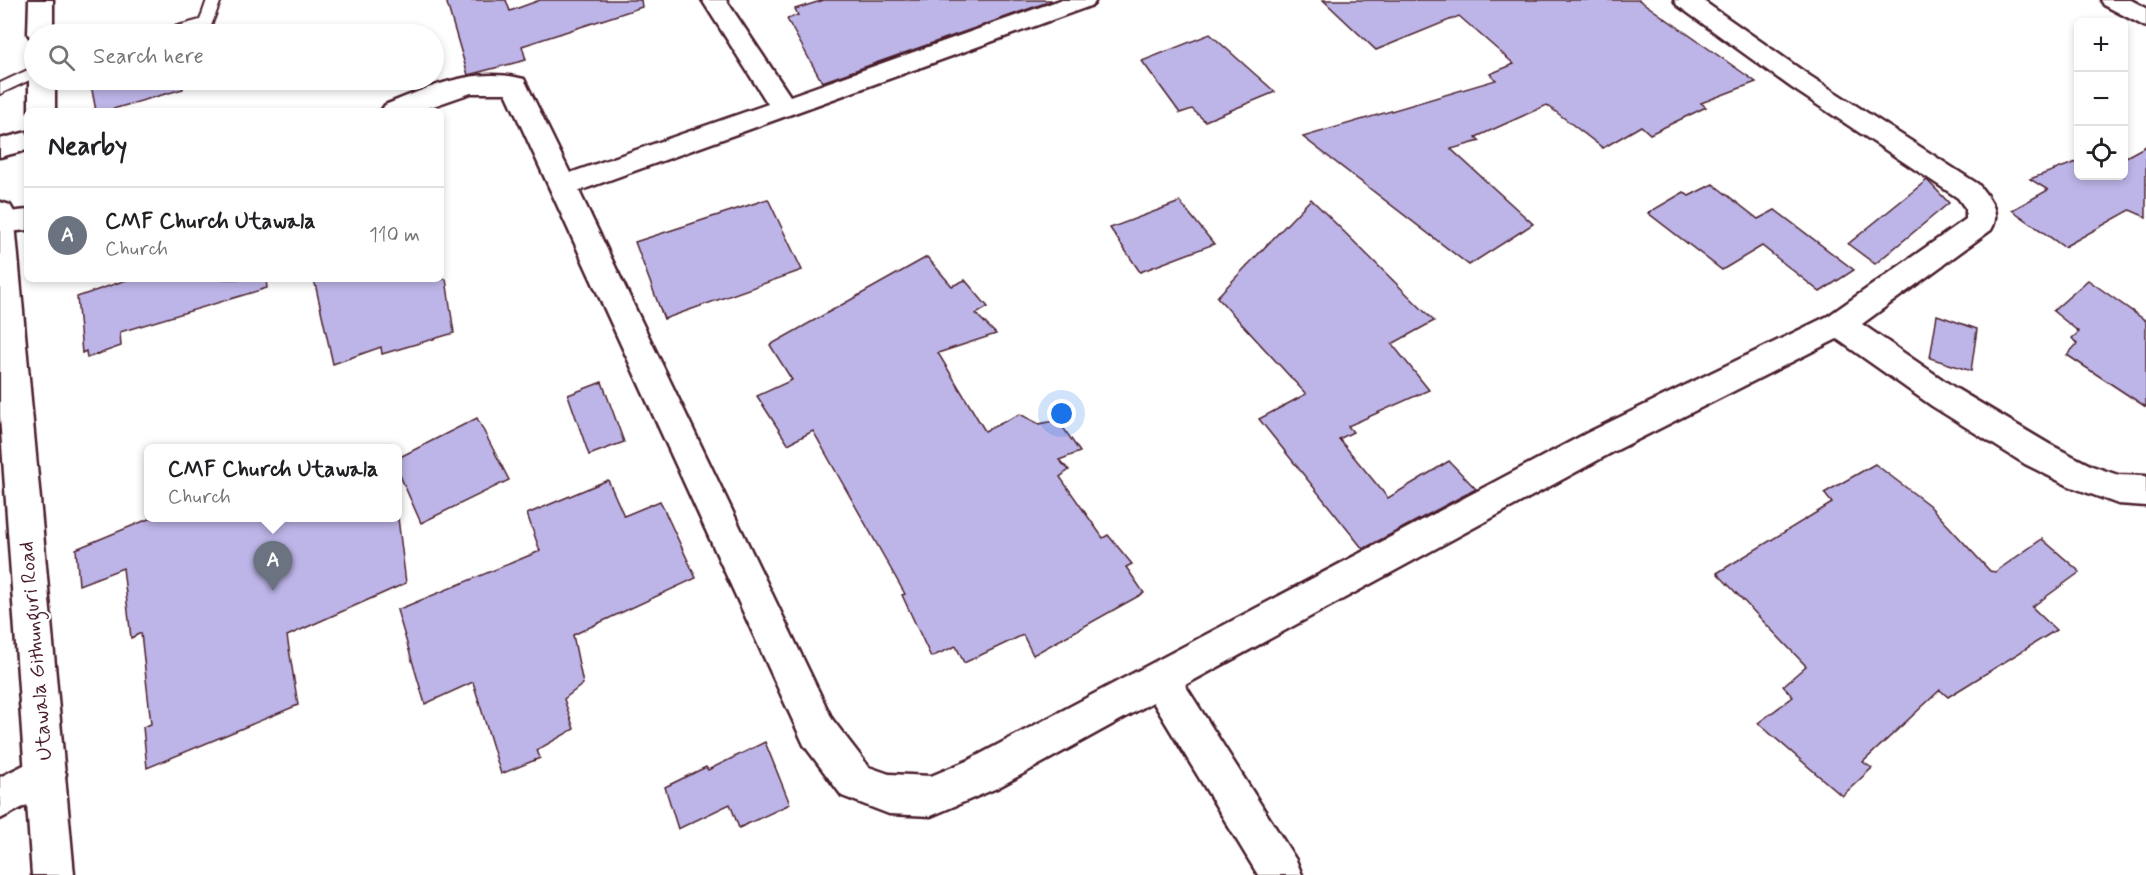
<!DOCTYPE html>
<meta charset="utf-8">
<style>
:root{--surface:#fff;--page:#f6f6f6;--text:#202124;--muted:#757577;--line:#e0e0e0;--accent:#db2777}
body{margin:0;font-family:Mynerve,sans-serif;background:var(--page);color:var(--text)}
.controls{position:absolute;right:18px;top:18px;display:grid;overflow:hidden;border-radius:9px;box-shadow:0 3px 9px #0003}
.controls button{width:54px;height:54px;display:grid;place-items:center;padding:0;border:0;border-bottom:2px solid var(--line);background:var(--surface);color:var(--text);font:30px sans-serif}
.you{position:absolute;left:1062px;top:414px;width:21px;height:21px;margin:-15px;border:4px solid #fff;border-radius:50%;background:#1a73e8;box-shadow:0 0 0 9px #1a73e833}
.badge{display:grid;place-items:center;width:39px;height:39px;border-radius:50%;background:var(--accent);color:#fff;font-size:20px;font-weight:700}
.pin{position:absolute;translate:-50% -50px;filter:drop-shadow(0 2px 3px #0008)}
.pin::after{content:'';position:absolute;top:32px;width:21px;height:18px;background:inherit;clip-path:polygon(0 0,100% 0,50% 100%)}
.popup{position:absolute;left:144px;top:444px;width:258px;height:78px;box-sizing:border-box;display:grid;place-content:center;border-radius:9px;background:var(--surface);filter:drop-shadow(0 2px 4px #0005);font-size:20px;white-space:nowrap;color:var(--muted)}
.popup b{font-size:22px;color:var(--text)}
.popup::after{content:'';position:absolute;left:50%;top:100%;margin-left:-12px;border:12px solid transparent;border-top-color:var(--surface)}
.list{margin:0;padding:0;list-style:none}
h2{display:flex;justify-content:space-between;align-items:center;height:78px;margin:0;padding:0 24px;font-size:26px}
h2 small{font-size:20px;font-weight:400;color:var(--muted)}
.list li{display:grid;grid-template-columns:39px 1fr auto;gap:18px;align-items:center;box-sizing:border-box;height:96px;padding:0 24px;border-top:2px solid var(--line)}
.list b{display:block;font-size:22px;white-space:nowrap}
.list p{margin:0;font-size:20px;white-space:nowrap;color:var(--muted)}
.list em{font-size:20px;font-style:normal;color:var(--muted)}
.icon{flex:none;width:33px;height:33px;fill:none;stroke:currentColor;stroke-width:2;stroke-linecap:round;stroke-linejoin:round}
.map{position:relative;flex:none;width:2146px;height:875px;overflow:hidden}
.search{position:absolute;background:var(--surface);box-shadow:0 3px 9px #0003;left:24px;top:24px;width:420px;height:66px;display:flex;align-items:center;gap:15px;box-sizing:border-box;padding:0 21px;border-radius:33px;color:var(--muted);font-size:22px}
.panel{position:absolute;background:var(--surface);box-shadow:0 3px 9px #0003;left:24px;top:108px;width:420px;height:174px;border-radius:9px}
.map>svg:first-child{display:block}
</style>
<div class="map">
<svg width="2146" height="875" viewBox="0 0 2146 875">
<rect width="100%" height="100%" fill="#fff"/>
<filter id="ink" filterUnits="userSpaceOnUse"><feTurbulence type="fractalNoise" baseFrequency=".0167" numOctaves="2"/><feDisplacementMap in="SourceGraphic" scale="12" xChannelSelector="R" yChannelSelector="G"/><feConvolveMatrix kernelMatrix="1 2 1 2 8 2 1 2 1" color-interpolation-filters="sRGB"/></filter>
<g filter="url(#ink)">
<g fill="#bdb5e7" stroke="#4a1f2b" stroke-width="1.5">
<polygon points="446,0 506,0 510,11 540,0 641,0 642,7 522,46 526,60 468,75"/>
<polygon points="824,0 1051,0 1051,1 822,82 787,19 798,15 795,9"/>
<polygon points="1323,0 1639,0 1756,82 1701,103 1706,107 1650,134 1641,126 1603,148 1547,105 1476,137 1480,141 1451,149 1533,224 1469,265 1303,137 1496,80 1490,74 1514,64 1459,16 1376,50"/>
<polygon points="1210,34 1275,92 1205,121 1192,109 1180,113 1142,61"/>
<polygon points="90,80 181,80 183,89 106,111 96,111"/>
<polygon points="2146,146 2146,217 2130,210 2064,247 2012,210 2048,190 2030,179 2079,161 2079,176 2124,176 2124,158"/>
<polygon points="1927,180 1949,203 1875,264 1848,244"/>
<polygon points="1713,184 1758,219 1775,210 1854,270 1820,292 1762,246 1722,270 1648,213 1684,192 1689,196"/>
<polygon points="768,199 802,270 664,319 635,242"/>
<polygon points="1311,199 1434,321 1392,344 1429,390 1348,426 1353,432 1339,439 1388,498 1449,461 1476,489 1363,549 1259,419 1306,394 1217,297"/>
<polygon points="1180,202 1214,244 1140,272 1110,228"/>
<polygon points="927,257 952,286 965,280 988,307 976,314 996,334 938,353 985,431 1020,414 1039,424 1058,420 1080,452 1059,460 1069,470 1060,477 1103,538 1108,535 1132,564 1126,567 1144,593 1033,655 1023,635 964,663 956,646 931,657 902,595 905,594 813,431 788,444 757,396 792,380 770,345"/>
<polygon points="129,279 266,279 267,288 120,332 121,346 87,358 86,351 82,353 77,297"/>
<polygon points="314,279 446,279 454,333 382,354 381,347 333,364"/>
<polygon points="2088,280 2146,321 2146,407 2067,355 2077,344 2072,338 2079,332 2053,311"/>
<polygon points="1937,315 1977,329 1971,371 1930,358"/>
<polygon points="602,382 624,442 589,455 568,395"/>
<polygon points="477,418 509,480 421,523 398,471 398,458"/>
<polygon points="1875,464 1929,505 1990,571 1995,572 2042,539 2080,572 2032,607 2056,630 1948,697 1940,690 1863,762 1872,768 1842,796 1758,723 1793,697 1783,686 1806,666 1717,573 1832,503 1824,493"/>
<polygon points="608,480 624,516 660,501 696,578 573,635 583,684 564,699 574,729 537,750 540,758 501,774 473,682 425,704 397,610 540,551 527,514"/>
<polygon points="151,518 398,518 406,583 287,636 298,705 147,768 143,727 151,724 141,633 131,638 123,568 79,585 76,549"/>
<polygon points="765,742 790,804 739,828 730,804 678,829 665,787 706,767 708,770"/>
</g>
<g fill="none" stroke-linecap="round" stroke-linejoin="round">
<defs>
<g id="lane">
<polygon points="207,0 221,0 211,26 179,34 157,34 159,31 200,20"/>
<polygon points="34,67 34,78 0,94 0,83"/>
</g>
<g id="street">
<polygon points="29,0 53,0 53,34 34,34 34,40 32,40 28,34"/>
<path d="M702 0H726L790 96 1060 0H1096L1093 5 579 191 832 719 869 767 889 774 931 776 969 760 1587 433 1828 316 1966 219V209L1958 198 1792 88 1677 5 1674 0H1702L1810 76 1978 184C1989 198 2002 212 1991 230L1862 324 1955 388 2049 444 2092 466 2118 475 2146 476V506L2118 504 2069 486 2025 464 1932 406 1837 339 1611 453 1185 685 1296 860 1302 875H1258L1153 702 997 788 931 816 889 814 842 796 804 745 506 93H471L419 111H381L385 105C429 87 475 66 524 79L570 173 768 104Z"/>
<polygon points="2101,0 2131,0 2146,8 2146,27 2104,5"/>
<polygon points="34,73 34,80 55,80 55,111 29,111 29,80"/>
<polygon points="27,132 27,150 0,157 0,139"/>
<polygon points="27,210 27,230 0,233 0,213"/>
<polygon points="46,754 60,760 66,774 60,788 0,819 0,777"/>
</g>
<polygon id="secondary" points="0,202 10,205 14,212 74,875 32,875 0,416"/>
</defs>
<use href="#lane" stroke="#4a1f2b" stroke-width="4"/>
<use href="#street" stroke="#4a1f2b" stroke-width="5"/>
<use href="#secondary" stroke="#4a1f2b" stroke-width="5"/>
<use href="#lane" fill="#fff" fill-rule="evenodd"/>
<use href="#street" fill="#fff" fill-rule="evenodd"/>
<use href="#secondary" fill="#fff" fill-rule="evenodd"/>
</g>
</g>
<g text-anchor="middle" stroke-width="4.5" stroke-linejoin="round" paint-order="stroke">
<g font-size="21" fill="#4a1f2b" stroke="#fff">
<text transform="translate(35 651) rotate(-95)" y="7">Utawala Githunguri Road</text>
</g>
</g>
</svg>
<div class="controls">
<button>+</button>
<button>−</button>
<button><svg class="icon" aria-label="locate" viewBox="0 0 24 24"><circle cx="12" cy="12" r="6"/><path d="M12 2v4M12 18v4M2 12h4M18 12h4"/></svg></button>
</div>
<div class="you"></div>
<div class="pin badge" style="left:273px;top:591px;background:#6b7280">A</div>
<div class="popup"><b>CMF Church Utawala</b>Church</div>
<div class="search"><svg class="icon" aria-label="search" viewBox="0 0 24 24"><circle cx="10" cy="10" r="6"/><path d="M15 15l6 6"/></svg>Search here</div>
<section class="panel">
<h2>Nearby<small></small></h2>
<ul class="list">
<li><span class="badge" style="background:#6b7280">A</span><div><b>CMF Church Utawala</b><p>Church</p></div><em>110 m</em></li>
</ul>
</section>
</div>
